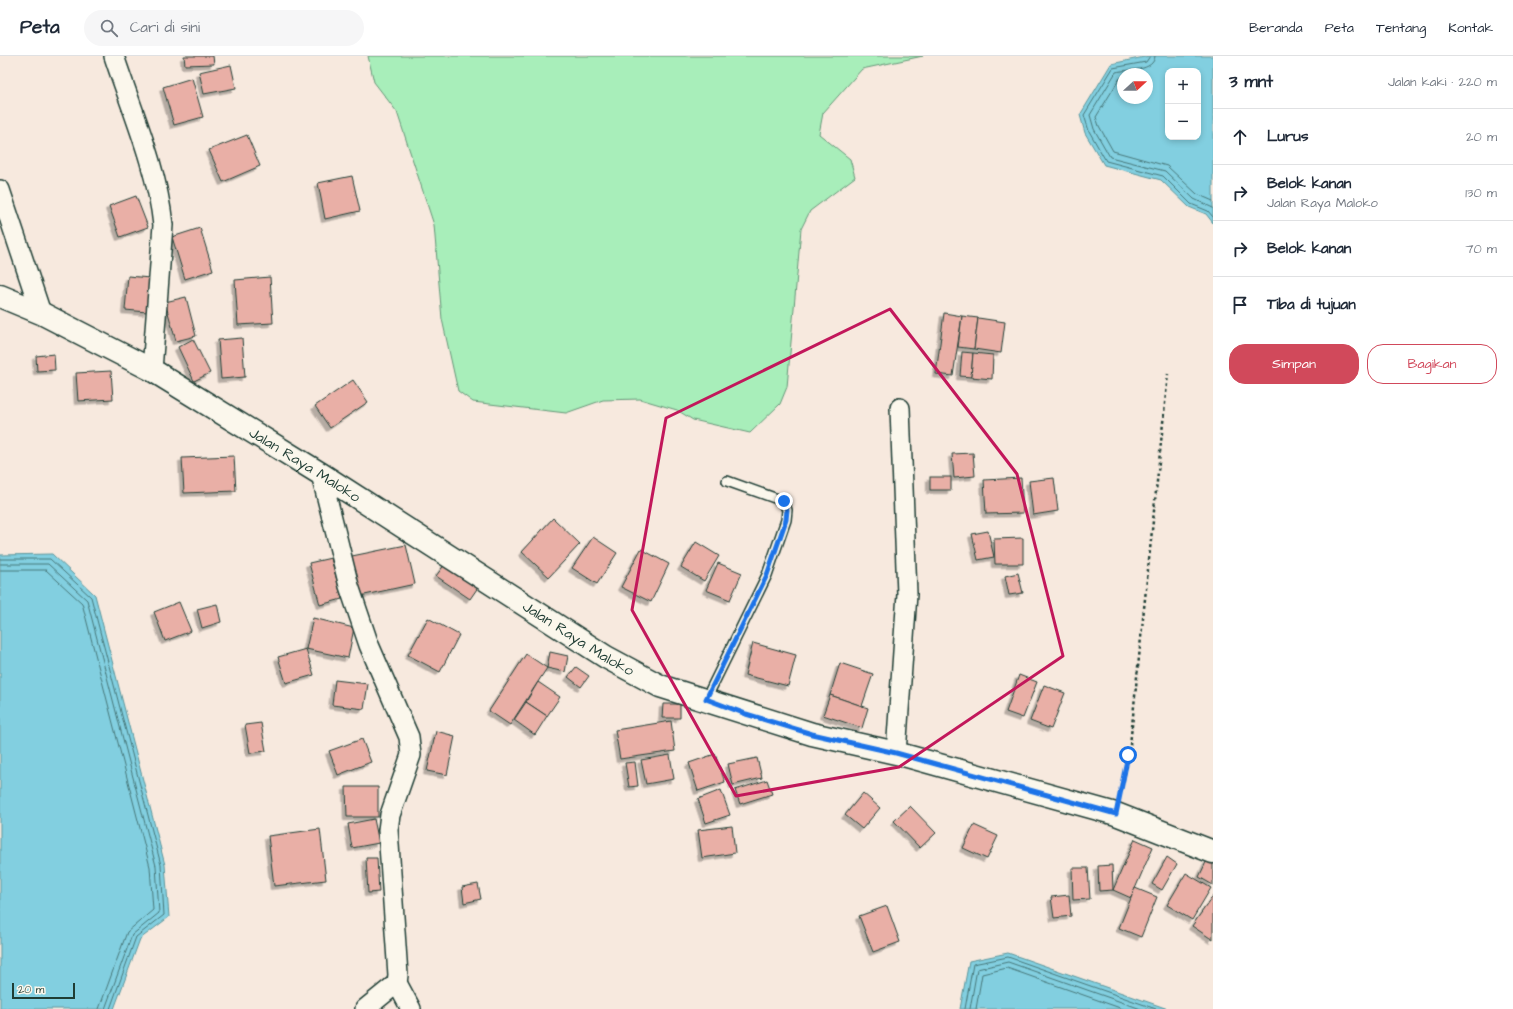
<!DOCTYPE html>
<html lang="id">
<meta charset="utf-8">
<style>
:root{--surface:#fff;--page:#f6f6f7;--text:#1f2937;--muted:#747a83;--line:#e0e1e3;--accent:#d1495b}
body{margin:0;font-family:"Architects Daughter",sans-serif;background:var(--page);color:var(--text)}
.controls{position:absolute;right:12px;top:12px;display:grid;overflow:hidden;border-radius:8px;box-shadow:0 2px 6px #0003}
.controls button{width:36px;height:36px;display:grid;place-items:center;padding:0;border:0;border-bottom:1px solid var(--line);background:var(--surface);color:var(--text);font:20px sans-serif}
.compass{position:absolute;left:1117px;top:12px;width:36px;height:36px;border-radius:50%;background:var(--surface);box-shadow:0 2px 6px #0003;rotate:69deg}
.scale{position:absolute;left:12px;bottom:10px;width:63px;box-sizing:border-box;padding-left:4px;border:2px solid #1f3d34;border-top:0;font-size:11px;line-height:14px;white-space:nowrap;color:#1f3d34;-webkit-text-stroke:3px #fbf7ec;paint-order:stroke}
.stop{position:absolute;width:12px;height:12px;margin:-9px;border:3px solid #1a73e8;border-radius:50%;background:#fff}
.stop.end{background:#1a73e8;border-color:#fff;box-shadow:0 1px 4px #0008}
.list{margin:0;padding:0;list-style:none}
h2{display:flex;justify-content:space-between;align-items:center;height:52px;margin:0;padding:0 16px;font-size:17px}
h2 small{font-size:13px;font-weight:400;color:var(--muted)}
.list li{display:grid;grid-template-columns:26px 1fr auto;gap:12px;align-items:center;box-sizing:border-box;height:56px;padding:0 16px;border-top:1px solid var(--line)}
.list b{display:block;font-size:15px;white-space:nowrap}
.list p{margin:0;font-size:13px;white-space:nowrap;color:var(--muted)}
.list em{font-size:13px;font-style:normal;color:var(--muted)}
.actions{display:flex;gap:8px;padding:12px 16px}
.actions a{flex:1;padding:9px 0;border:1px solid var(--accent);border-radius:16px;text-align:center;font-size:14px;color:var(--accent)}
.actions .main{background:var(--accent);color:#fff}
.icon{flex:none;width:22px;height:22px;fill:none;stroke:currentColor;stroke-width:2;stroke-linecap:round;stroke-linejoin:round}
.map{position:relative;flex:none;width:1213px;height:953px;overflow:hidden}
header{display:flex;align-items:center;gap:24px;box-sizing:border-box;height:56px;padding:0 20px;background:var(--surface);border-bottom:1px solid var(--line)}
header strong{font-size:19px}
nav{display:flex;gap:22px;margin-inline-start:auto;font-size:14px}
.search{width:280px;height:36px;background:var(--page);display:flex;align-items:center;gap:10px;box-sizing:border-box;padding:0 14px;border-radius:22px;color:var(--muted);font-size:15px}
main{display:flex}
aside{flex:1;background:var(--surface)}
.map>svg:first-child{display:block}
</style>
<header>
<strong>Peta</strong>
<div class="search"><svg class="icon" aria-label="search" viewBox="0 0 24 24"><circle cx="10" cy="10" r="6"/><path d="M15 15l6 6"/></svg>Cari di sini</div>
<nav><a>Beranda</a><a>Peta</a><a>Tentang</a><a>Kontak</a></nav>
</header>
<main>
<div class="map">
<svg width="1213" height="953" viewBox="0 0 1213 953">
<defs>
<filter id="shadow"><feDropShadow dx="-3.5" dy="3.5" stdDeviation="0" flood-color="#0004"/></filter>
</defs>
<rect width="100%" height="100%" fill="#f7e9de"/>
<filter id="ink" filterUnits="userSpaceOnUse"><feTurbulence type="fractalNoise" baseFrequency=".025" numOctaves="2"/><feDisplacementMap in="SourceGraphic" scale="8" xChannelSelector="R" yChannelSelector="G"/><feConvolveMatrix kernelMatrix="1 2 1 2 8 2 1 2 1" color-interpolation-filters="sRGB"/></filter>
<g filter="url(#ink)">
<polygon fill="#a8eeba" stroke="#649677" points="368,0 923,0 862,13 823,57 819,78 850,103 855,121 810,155 801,173 787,331 780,348 750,377 693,364 677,354 640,343 603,344 566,357 473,346 458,335 442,263 434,169 397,56 374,26"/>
<g fill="#82cfe0" stroke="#5a959b" fill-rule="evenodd">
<path d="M1149 0H1213V167L1206 158 1189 151 1161 124 1104 109 1085 77 1080 59 1111 8ZM1168 15H1198V81H1168ZM1123 18H1147V42H1123Z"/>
<polygon points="52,498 95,539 165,809 169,861 140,883 114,953 0,953 0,499"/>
<polygon points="1008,897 1168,953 960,953 969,905"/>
</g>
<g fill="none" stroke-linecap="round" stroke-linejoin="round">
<g stroke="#477779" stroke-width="1">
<polyline points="1150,0 1146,6 1113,12 1084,59 1089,75 1106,105 1163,120 1191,148 1208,155 1213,161"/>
<path d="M1155 0C1154 16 1128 13 1116 16L1090 59 1094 73 1110 101 1165 115 1194 143 1213 152"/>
<polyline points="1123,21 1120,22 1096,61 1099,70 1113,95 1167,110 1197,138 1213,145"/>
<polyline points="0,503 50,503 91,541 161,809 164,859 136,881 110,953"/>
<polyline points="0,508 48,508 87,544 156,810 159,857 132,879 105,953"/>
<polyline points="0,514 46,514 82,547 150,811 153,854 127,876 99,953"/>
<polyline points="965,953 973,908 1008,901 1156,953"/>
<polyline points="970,953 977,913 1008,906 1141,953"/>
<polyline points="976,953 982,918 1007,912 1123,953"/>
</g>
</g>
<g fill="#e9afa6" stroke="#1f3d34" filter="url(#shadow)">
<polygon points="184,0 213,0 214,8 185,9"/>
<polygon points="231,9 236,32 204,38 199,16"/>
<polygon points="192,22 203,61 174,69 163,31"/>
<polygon points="247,79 260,110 223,126 209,94"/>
<polygon points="352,120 360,155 325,163 318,127"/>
<polygon points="136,140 148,171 120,181 109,150"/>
<polygon points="200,172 213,214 185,223 172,181"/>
<polygon points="128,220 150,222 147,256 125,254"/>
<polygon points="270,221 273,267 238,269 235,224"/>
<polygon points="186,241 196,280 176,285 165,246"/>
<polygon points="944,257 962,260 953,320 936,318"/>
<polygon points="962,260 978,262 974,293 958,291"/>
<polygon points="978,262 1005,266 1001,297 974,293"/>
<polygon points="242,282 245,321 221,323 218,284"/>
<polygon points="193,283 210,317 194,325 178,291"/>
<polygon points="962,296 973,297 971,321 960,320"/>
<polygon points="973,297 993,299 992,323 971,321"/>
<polygon points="54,298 55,314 37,315 36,300"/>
<polygon points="111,315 113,343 78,345 76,317"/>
<polygon points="353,324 368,346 330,372 315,350"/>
<polygon points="973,397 975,420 954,422 952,398"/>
<polygon points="234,400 236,435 184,437 182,402"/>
<rect x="930" y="421" width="21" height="13"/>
<polygon points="1021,422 1023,457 986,458 984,424"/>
<polygon points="1054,422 1058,455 1033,459 1029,425"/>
<polygon points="553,462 580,488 549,521 522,496"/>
<polygon points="988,475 994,501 978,504 972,478"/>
<polygon points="593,481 617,497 597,528 572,512"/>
<polygon points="1023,482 1023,508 995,508 994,483"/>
<polygon points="696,486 719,500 704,525 681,511"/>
<polygon points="406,489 415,528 360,540 352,500"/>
<polygon points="641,493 669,508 651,546 621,531"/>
<polygon points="331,502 342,543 320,549 309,507"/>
<polygon points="448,504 481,527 470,543 436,520"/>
<polygon points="718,507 742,517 730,544 706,534"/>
<polygon points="1018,517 1023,537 1009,539 1005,520"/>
<polygon points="179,546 191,575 165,585 154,556"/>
<polygon points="217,548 221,566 202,572 197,553"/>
<polygon points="313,562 354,572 348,602 306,593"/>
<polygon points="428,562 459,579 440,616 408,599"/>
<polygon points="753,587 796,599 788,630 745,619"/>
<polygon points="306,593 314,619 286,627 278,601"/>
<polygon points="550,596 568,600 565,616 547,612"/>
<polygon points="526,598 547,612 510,669 489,655"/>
<polygon points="840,607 873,618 862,650 830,639"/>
<polygon points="576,611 589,620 581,631 568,621"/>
<polygon points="1019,619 1037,626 1023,662 1006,656"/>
<polygon points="335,624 368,628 364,653 332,649"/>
<polygon points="538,626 560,641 547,660 526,646"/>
<polygon points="1044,629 1065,637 1051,673 1030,665"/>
<polygon points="830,639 868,652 862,672 823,659"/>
<polygon points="526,646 547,660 535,679 514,664"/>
<polygon points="663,648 680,648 680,662 662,662"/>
<polygon points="671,665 675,695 620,703 615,674"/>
<polygon points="261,667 266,695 250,697 245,669"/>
<polygon points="436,675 455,680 447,719 427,715"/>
<polygon points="362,683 371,706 338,719 329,695"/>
<polygon points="715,698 725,726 698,735 689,707"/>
<polygon points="670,699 674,723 646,728 641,704"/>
<polygon points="757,702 762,722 733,729 728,708"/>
<polygon points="635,706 638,730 629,731 625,707"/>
<polygon points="767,724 772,738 740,748 735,734"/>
<polygon points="346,731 378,731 378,761 347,761"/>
<polygon points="721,734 730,759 706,767 698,743"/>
<polygon points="863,737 880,752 862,773 845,759"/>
<polygon points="910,750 936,777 920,792 894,765"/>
<polygon points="374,763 379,787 352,792 348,768"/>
<polygon points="974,769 998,780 987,803 963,792"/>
<polygon points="732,770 735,797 702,802 698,774"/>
<polygon points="320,773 326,824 274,830 268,780"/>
<polygon points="1135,783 1153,791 1131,842 1113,834"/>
<polygon points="1167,801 1177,808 1162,834 1152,828"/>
<polygon points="366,802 377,802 379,836 368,837"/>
<polygon points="1207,804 1213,808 1213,829 1199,821"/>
<polygon points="1112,809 1113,834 1099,835 1098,810"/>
<polygon points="1072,812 1088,812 1090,843 1073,844"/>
<polygon points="1186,817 1211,832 1192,864 1167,849"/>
<polygon points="478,828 481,843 464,847 462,831"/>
<polygon points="1135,832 1157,841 1141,881 1119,872"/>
<polygon points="1069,839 1071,860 1054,862 1051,841"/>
<polygon points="1213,840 1213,884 1192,870"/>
<polygon points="887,850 900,886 873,896 859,860"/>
</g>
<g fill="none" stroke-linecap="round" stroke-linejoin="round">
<defs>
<polyline id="service" points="706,643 767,519 786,464 787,454 783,445 727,425"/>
<g id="minor">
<path d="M114 0C132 55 157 111 163 169L152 314"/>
<polyline points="0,134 41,257"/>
<polyline points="321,418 349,530 369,589 409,681 411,699 390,759 388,774 398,919 397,927 365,953"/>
<polyline points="896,697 907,538 900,352"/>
<polyline points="397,927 411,953"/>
</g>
<g id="tertiary">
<path id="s1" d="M0 240 41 257 152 314 321 418 606 601 660 630 812 678 896 697 1116 758 1213 796"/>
</g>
</defs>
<use href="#service" stroke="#1f3d34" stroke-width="12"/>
<use href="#minor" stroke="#1f3d34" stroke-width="22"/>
<use href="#tertiary" stroke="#1f3d34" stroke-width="25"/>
<polyline stroke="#1f3d34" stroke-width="2.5" stroke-dasharray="3 3" stroke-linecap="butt" points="1120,736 1129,699 1168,318"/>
<use href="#service" stroke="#fbf7ec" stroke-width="9"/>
<use href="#minor" stroke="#fbf7ec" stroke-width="19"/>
<use href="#tertiary" stroke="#fbf7ec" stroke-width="22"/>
</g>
</g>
<g fill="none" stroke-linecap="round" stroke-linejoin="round" filter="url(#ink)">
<polyline stroke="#1a73e8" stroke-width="5" points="784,445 787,454 786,464 767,519 706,643 746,658 812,678 896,697 1116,758 1128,699"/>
</g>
<path fill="none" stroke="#c2185b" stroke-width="3" stroke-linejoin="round" d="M890 253 1017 418 1063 600 899 711 736 740 632 554 666 362Z"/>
<g text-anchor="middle" stroke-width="3" stroke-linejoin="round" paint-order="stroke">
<g font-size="15" fill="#1f3d34" stroke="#fbf7ec">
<text dy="5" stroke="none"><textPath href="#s1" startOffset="349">Jalan Raya Maloko</textPath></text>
<text dy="5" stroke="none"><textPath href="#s1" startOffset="673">Jalan Raya Maloko</textPath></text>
</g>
</g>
</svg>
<div class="controls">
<button>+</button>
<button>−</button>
</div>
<svg class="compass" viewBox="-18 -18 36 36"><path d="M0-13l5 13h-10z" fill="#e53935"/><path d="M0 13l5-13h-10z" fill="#747a83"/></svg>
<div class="scale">20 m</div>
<div class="stop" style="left:1128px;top:699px"></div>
<div class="stop end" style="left:784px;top:445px"></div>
</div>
<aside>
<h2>3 mnt<small>Jalan kaki · 220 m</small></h2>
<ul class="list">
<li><svg class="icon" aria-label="ahead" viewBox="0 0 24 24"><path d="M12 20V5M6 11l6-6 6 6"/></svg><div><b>Lurus</b></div><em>20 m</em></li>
<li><svg class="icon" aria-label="right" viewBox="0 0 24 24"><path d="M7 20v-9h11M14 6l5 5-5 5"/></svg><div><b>Belok kanan</b><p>Jalan Raya Maloko</p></div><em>130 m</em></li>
<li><svg class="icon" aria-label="right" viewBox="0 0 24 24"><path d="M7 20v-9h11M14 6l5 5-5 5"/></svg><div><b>Belok kanan</b></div><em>70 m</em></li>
<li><svg class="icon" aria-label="arrive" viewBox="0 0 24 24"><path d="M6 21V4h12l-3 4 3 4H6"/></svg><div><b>Tiba di tujuan</b></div></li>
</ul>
<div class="actions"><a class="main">Simpan</a><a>Bagikan</a></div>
</aside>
</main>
